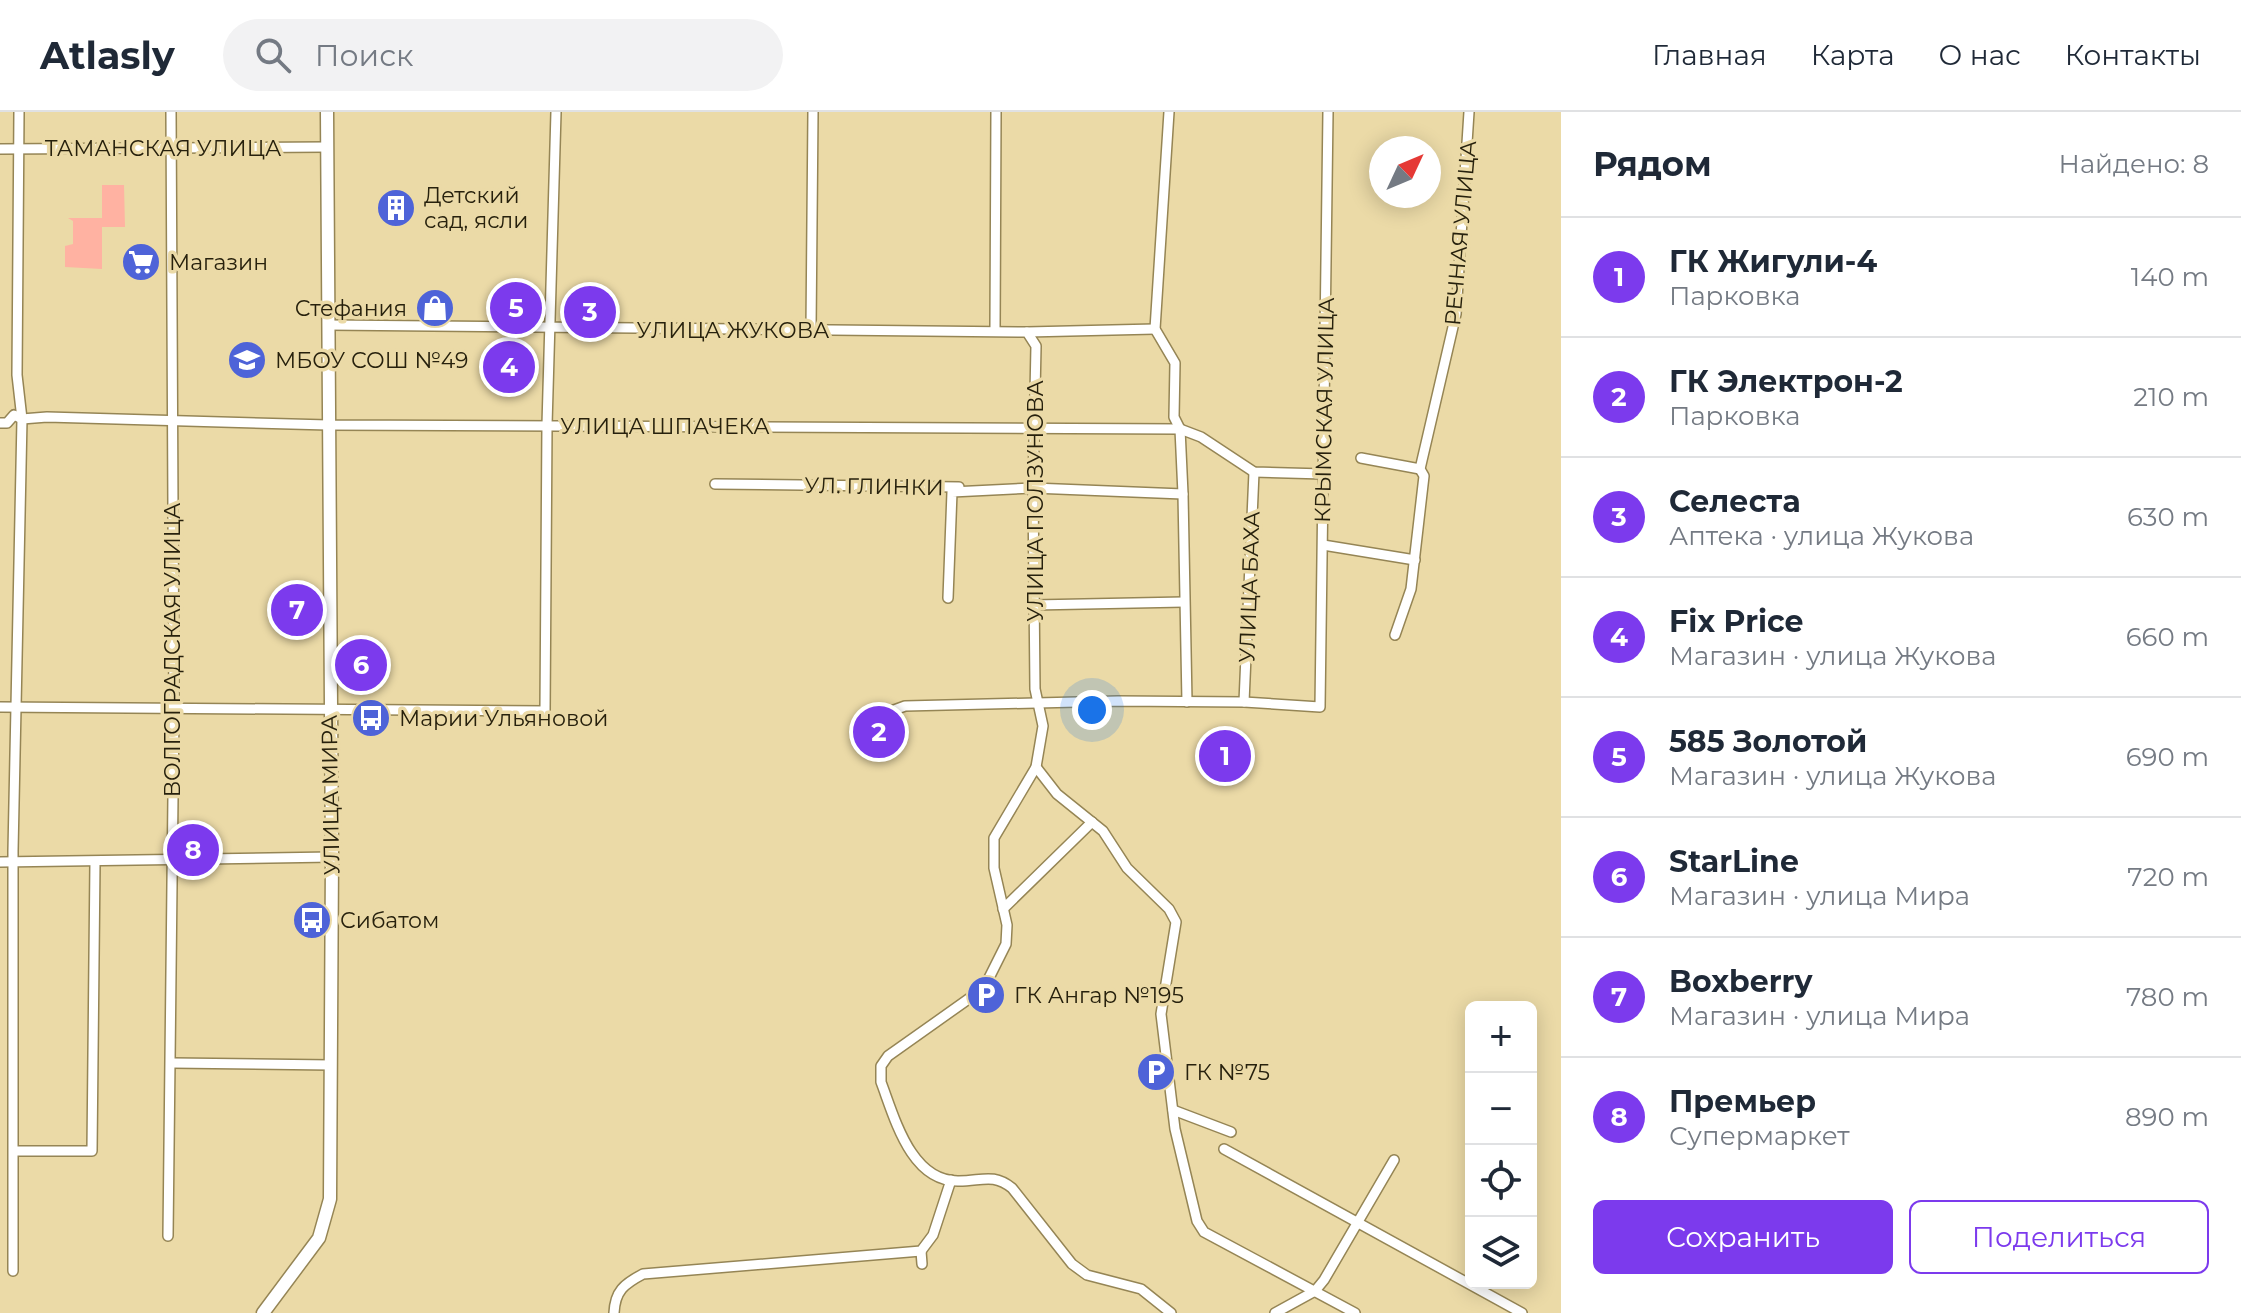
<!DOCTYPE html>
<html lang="ru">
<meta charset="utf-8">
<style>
:root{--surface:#fff;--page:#f2f2f3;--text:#1f2937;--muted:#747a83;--line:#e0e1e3;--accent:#7c3aed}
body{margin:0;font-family:Montserrat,sans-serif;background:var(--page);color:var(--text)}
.controls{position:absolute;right:24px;bottom:24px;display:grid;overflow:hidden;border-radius:12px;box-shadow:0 4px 20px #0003}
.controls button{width:72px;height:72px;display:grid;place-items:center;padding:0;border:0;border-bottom:2px solid var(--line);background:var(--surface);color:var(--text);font:40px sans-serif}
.compass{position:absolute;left:1369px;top:24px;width:72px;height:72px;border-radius:50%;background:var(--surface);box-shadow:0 4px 20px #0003;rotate:46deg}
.you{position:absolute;left:1092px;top:598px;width:28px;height:28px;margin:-20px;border:6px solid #fff;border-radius:50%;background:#1a73e8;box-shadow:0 0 0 12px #1a73e833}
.badge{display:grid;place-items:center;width:52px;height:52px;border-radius:50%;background:var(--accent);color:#fff;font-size:26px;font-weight:700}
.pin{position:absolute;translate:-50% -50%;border:4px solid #fff;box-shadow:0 2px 8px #0006}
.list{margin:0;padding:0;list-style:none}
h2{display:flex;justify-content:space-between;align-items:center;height:104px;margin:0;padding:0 32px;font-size:34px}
h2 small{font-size:26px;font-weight:400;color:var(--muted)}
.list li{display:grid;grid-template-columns:52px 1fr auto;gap:24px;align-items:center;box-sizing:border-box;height:120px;padding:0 32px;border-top:2px solid var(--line)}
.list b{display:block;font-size:30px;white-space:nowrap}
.list p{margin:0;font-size:26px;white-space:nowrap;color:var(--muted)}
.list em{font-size:26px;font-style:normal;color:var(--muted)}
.actions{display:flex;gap:16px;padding:24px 32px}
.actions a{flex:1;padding:18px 0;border:2px solid var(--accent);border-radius:12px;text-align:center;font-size:28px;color:var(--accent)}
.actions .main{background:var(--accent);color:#fff}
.icon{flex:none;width:44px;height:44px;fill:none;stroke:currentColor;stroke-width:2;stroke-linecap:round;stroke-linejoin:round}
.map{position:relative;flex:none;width:1561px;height:1201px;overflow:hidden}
header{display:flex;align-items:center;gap:48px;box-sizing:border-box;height:112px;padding:0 40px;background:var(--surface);border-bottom:2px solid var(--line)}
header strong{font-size:38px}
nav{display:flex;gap:44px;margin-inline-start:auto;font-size:28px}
.search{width:560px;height:72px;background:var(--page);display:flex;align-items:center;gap:20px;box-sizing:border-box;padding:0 28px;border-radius:44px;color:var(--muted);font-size:30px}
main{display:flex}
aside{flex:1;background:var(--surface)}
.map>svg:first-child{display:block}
</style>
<header>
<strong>Atlasly</strong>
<div class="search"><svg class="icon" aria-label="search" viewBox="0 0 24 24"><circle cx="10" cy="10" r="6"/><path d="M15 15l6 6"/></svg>Поиск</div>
<nav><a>Главная</a><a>Карта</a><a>О нас</a><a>Контакты</a></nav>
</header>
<main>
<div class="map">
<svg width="1561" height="1201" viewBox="0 0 1561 1201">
<rect width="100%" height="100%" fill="#ebdaa7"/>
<polygon fill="#ffb2a2" points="102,73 124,73 125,115 102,115 102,157 65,155 65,134 73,132 73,109 68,106 102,106"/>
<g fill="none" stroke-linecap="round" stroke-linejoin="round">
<defs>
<g id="minor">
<polyline points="1169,0 1155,217 1175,251 1174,305 1180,317 1183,382 1187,590"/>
<polyline points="0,37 327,35"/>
<path d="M328 213 1027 220 1036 234 1033 376 1035 577 1043 614 1036 655 994 726V756L1007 813 1006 832 984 876 888 944 881 954V970C895 1007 911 1070 959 1069 982 1069 993 1061 1012 1076L1072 1152 1087 1163 1141 1177 1171 1201"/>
<polyline points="811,217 813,0"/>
<polyline points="995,218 996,0"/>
<polyline points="1027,220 1155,217"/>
<polyline points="0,311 7,311 14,303 22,307 47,305 328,313 1180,317 1201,325 1254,360 1324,362"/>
<polyline points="1361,346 1420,357"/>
<polyline points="715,372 959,375"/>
<polyline points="1323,433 1415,448"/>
<polyline points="948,486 952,380 1033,376 1183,382"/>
<polyline points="1034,493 1184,490"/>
<polyline points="1395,523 1411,477 1424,364 1420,357 1456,202 1469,0"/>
<polyline points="1244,590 1254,360"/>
<polyline points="0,595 545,599 547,313 556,0"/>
<polyline points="877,615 886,601 905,594 1118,589 1244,590 1320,595 1328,0"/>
<polyline points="1036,655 1057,682 1103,719 1127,756 1169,797 1176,810 1161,902 1175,1017 1197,1109 1204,1120 1355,1201"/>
<polyline points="0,750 332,745"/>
<polyline points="1003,797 1092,710"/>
<polyline points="172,951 331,953"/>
<polyline points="1173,998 1231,1020"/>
<polyline points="1224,1037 1522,1201"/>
<polyline points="14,1039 92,1039 95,750"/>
<polyline points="168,1124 174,596 171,0"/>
<polyline points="921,1139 922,1152"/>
<polyline points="13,1159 13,739 22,307 17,263 19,0"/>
<path d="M614 1201C615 1179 624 1172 643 1162L921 1139 933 1123 951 1068"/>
<polyline points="1275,1201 1315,1179 1324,1168 1394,1048"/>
</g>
<polyline id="major" points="263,1201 319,1126 330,1087 332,745 327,0"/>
</defs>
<use href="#minor" stroke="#958555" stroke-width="12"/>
<use href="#major" stroke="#958555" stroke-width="15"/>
<use href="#minor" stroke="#fff" stroke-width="9"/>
<use href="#major" stroke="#fff" stroke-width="12"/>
</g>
<defs>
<symbol id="building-disc" viewBox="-11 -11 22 22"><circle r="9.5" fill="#4e63d8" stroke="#ebdaa7"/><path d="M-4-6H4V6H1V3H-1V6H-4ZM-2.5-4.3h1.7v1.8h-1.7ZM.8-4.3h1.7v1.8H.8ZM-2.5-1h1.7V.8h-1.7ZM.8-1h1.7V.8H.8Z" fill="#fff"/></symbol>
<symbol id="supermarket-disc" viewBox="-11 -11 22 22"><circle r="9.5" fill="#4e63d8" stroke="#ebdaa7"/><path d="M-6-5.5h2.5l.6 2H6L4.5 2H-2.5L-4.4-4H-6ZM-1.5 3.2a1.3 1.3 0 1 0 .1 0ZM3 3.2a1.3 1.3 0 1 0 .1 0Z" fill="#fff"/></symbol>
<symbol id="shop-disc" viewBox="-11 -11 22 22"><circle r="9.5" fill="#4e63d8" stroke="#ebdaa7"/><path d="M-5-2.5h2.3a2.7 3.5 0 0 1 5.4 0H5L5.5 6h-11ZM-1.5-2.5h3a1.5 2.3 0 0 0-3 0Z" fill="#fff"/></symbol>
<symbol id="school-disc" viewBox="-11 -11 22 22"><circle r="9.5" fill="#4e63d8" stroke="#ebdaa7"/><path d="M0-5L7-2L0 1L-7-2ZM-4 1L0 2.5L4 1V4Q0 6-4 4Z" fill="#fff"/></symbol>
<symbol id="bus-disc" viewBox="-11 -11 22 22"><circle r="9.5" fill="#4e63d8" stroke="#ebdaa7"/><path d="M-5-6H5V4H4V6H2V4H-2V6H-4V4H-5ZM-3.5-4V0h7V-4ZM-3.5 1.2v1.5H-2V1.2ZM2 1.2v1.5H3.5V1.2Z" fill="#fff"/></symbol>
<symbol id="parking-disc" viewBox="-11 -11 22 22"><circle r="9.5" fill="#4e63d8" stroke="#ebdaa7"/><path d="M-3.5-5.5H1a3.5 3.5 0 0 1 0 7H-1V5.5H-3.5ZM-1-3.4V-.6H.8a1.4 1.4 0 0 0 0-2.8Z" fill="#fff"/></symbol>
</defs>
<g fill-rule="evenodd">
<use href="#building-disc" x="374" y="74" width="44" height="44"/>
<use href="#supermarket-disc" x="119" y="128" width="44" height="44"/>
<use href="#shop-disc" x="413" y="174" width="44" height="44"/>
<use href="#school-disc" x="225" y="226" width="44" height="44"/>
<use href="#bus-disc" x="349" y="584" width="44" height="44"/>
<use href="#bus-disc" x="290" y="786" width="44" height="44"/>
<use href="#parking-disc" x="964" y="861" width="44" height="44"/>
<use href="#parking-disc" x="1134" y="938" width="44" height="44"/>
</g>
<g text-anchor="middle" stroke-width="7" stroke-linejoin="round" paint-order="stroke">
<g font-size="22" fill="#27210d" stroke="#ebdaa7">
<text x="163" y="44">ТАМАНСКАЯ УЛИЦА</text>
<text transform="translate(1460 121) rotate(-85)" y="8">РЕЧНАЯ УЛИЦА</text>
<text x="733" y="226">УЛИЦА ЖУКОВА</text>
<text transform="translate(1324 298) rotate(-89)" y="8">КРЫМСКАЯ УЛИЦА</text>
<text x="665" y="322">УЛИЦА ШПАЧЕКА</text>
<text transform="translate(874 374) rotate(1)" y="8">УЛ. ГЛИНКИ</text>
<text transform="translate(1035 389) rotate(-90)" y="8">УЛИЦА ПОЛЗУНОВА</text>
<text transform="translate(1249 475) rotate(-88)" y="8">УЛИЦА БАХА</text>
<text transform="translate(172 538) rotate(-90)" y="8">ВОЛГОГРАДСКАЯ УЛИЦА</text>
<text transform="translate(330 683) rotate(-91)" y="8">УЛИЦА МИРА</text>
</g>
<g font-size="22" fill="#27210d" stroke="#ebdaa7" text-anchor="start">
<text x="424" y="91">Детский<tspan x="424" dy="25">сад, ясли</tspan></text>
<text x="169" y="158">Магазин</text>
<text x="407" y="204" text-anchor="end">Стефания</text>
<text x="275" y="256">МБОУ СОШ №49</text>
<text x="399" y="614">Марии Ульяновой</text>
<text x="340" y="816">Сибатом</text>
<text x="1014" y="891">ГК Ангар №195</text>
<text x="1184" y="968">ГК №75</text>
</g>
</g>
</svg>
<div class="controls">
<button>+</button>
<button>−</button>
<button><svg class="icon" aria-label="locate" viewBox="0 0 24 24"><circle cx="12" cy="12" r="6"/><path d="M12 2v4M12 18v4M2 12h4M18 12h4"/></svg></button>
<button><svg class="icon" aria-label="layers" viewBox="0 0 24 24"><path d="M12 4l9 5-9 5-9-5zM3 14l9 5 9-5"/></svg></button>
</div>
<svg class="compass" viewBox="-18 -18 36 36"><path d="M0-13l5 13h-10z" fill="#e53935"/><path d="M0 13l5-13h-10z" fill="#747a83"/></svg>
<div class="you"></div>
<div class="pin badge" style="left:1225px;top:644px">1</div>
<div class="pin badge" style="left:879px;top:620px">2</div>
<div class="pin badge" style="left:590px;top:200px">3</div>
<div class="pin badge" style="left:509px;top:255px">4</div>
<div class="pin badge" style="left:516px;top:196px">5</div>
<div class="pin badge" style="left:361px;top:553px">6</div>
<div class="pin badge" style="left:297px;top:498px">7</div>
<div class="pin badge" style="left:193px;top:738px">8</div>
</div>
<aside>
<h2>Рядом<small>Найдено: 8</small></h2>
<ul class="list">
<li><span class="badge">1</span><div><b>ГК Жигули-4</b><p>Парковка</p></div><em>140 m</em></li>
<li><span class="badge">2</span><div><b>ГК Электрон-2</b><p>Парковка</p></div><em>210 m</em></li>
<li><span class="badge">3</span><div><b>Селеста</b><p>Аптека · улица Жукова</p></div><em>630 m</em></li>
<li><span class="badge">4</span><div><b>Fix Price</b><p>Магазин · улица Жукова</p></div><em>660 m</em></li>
<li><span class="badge">5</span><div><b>585 Золотой</b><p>Магазин · улица Жукова</p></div><em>690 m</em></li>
<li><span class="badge">6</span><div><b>StarLine</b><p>Магазин · улица Мира</p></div><em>720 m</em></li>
<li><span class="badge">7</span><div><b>Boxberry</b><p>Магазин · улица Мира</p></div><em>780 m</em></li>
<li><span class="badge">8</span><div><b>Премьер</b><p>Супермаркет</p></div><em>890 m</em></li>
</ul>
<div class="actions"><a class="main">Сохранить</a><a>Поделиться</a></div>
</aside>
</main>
